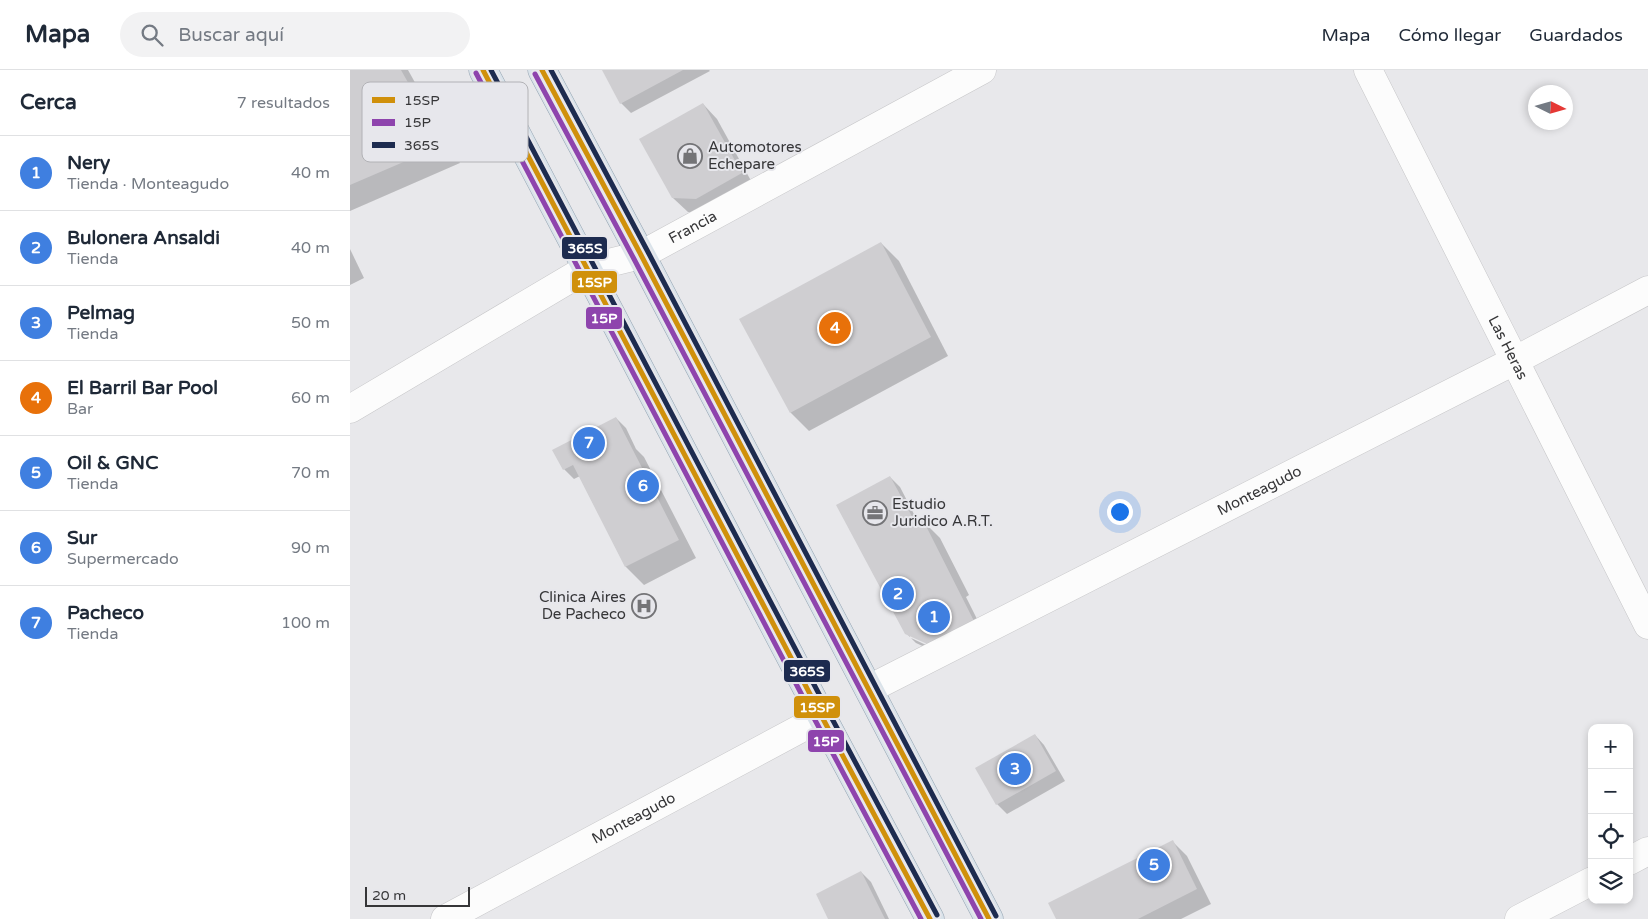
<!DOCTYPE html>
<html lang="es">
<meta charset="utf-8">
<style>
:root{--surface:#fff;--page:#f2f2f3;--text:#1f2937;--muted:#747a83;--line:#e0e1e3;--accent:#7c3aed}
body{margin:0;font-family:"Varela Round",sans-serif;background:var(--page);color:var(--text)}
.controls{position:absolute;right:15px;bottom:15px;display:grid;overflow:hidden;border-radius:10px;box-shadow:0 2px 8px #0003}
.controls button{width:45px;height:45px;display:grid;place-items:center;padding:0;border:0;border-bottom:1px solid var(--line);background:var(--surface);color:var(--text);font:25px sans-serif}
.compass{position:absolute;left:1178px;top:15px;width:45px;height:45px;border-radius:50%;background:var(--surface);box-shadow:0 2px 8px #0003;rotate:95deg}
.scale{position:absolute;left:15px;bottom:12px;width:105px;box-sizing:border-box;padding-left:5px;border:2px solid #363638;border-top:0;font-size:14px;line-height:18px;white-space:nowrap;color:#363638;-webkit-text-stroke:4px #e7e7ec;paint-order:stroke}
.you{position:absolute;left:769px;top:441px;width:18px;height:18px;margin:-12px;border:4px solid #fff;border-radius:50%;background:#1a73e8;box-shadow:0 0 0 8px #1a73e833}
.badge{display:grid;place-items:center;width:32px;height:32px;border-radius:50%;background:var(--accent);color:#fff;font-size:16px;font-weight:700}
.pin{position:absolute;translate:-50% -50%;border:2px solid #fff;box-shadow:0 1px 5px #0006}
.list{margin:0;padding:0;list-style:none}
h2{display:flex;justify-content:space-between;align-items:center;height:65px;margin:0;padding:0 20px;font-size:21px}
h2 small{font-size:16px;font-weight:400;color:var(--muted)}
.list li{display:grid;grid-template-columns:32px 1fr auto;gap:15px;align-items:center;box-sizing:border-box;height:75px;padding:0 20px;border-top:1px solid var(--line)}
.list b{display:block;font-size:19px;white-space:nowrap}
.list p{margin:0;font-size:16px;white-space:nowrap;color:var(--muted)}
.list em{font-size:16px;font-style:normal;color:var(--muted)}
.icon{flex:none;width:28px;height:28px;fill:none;stroke:currentColor;stroke-width:2;stroke-linecap:round;stroke-linejoin:round}
.map{position:relative;flex:none;width:1298px;height:849px;overflow:hidden}
header{display:flex;align-items:center;gap:30px;box-sizing:border-box;height:70px;padding:0 25px;background:var(--surface);border-bottom:1px solid var(--line)}
header strong{font-size:24px}
nav{display:flex;gap:28px;margin-inline-start:auto;font-size:18px}
.search{width:350px;height:45px;background:var(--page);display:flex;align-items:center;gap:12px;box-sizing:border-box;padding:0 18px;border-radius:28px;color:var(--muted);font-size:19px}
main{display:flex}
aside{flex:1;background:var(--surface)}
.map>svg:first-child{display:block}
</style>
<header>
<strong>Mapa</strong>
<div class="search"><svg class="icon" aria-label="search" viewBox="0 0 24 24"><circle cx="10" cy="10" r="6"/><path d="M15 15l6 6"/></svg>Buscar aquí</div>
<nav><a>Mapa</a><a>Cómo llegar</a><a>Guardados</a></nav>
</header>
<main>
<aside>
<h2>Cerca<small>7 resultados</small></h2>
<ul class="list">
<li><span class="badge" style="background:#3f7fe0">1</span><div><b>Nery</b><p>Tienda · Monteagudo</p></div><em>40 m</em></li>
<li><span class="badge" style="background:#3f7fe0">2</span><div><b>Bulonera Ansaldi</b><p>Tienda</p></div><em>40 m</em></li>
<li><span class="badge" style="background:#3f7fe0">3</span><div><b>Pelmag</b><p>Tienda</p></div><em>50 m</em></li>
<li><span class="badge" style="background:#e8710a">4</span><div><b>El Barril Bar Pool</b><p>Bar</p></div><em>60 m</em></li>
<li><span class="badge" style="background:#3f7fe0">5</span><div><b>Oil &amp; GNC</b><p>Tienda</p></div><em>70 m</em></li>
<li><span class="badge" style="background:#3f7fe0">6</span><div><b>Sur</b><p>Supermercado</p></div><em>90 m</em></li>
<li><span class="badge" style="background:#3f7fe0">7</span><div><b>Pacheco</b><p>Tienda</p></div><em>100 m</em></li>
</ul>
</aside>
<div class="map">
<svg width="1298" height="849" viewBox="0 0 1298 849">
<rect width="100%" height="100%" fill="#e8e8eb"/>
<g fill="#0003">
<polygon points="0,0 58,0 110,93 0,141"/>
<polygon points="254,0 359,0 360,1 281,43 271,33"/>
<polygon points="353,34 367,49 405,118 360,143 338,142 323,128"/>
<polygon points="531,173 549,191 598,286 459,361 441,343 391,249"/>
<polygon points="0,179 14,208 0,215"/>
<polygon points="266,348 276,358 286,379 294,387 346,488 294,515 276,497 230,406 224,409 214,399"/>
<polygon points="540,407 550,417 568,452 572,450 590,468 619,525 616,527 635,565 594,586 566,573 561,568 589,581 590,578 560,565 560,567 556,563"/>
<polygon points="685,665 694,675 715,711 657,744 647,734"/>
<polygon points="823,772 837,786 861,834 831,849 708,849"/>
<polygon points="511,802 521,812 539,849 480,849"/>
</g>
<g fill="#cfced1">
<polygon points="0,0 51,0 93,75 0,115"/>
<polygon points="252,0 333,0 270,34"/>
<polygon points="353,33 392,103 346,129 322,128 289,69"/>
<polygon points="531,172 581,267 440,343 389,249"/>
<polygon points="266,347 329,470 275,497 223,395 213,400 202,380"/>
<polygon points="540,406 565,452 572,448 626,555 584,577 555,564 486,435"/>
<polygon points="685,664 706,701 646,735 625,698"/>
<polygon points="823,770 847,819 788,849 706,849 698,833"/>
<polygon points="511,801 535,849 478,849 466,824"/>
</g>
<g fill="none" stroke-linecap="round" stroke-linejoin="round">
<defs>
<g id="minor">
<path id="s1" d="M1018 0 1298 555"/>
<path id="s2" d="M0 339 238 198 291 185 632 0"/>
<path id="s3" d="M519 619 1164 291 1298 220"/>
<path id="s4" d="M95 849 472 647"/>
</g>
<g id="tertiary">
<polyline points="1279,791 1298,781"/>
<polyline points="1169,849 1242,811"/>
</g>
<g id="primary">
<polyline points="133,0 472,647 580,849"/>
<polyline points="192,0 291,185 639,849"/>
</g>
</defs>
<use href="#minor" stroke="#c6c6c8" stroke-width="29"/>
<use href="#tertiary" stroke="#c6c6c8" stroke-width="29"/>
<use href="#primary" stroke="#94a3b1" stroke-width="29"/>
<use href="#minor" stroke="#fcfcfc" stroke-width="28"/>
<use href="#tertiary" stroke="#fcfcfc" stroke-width="28"/>
<use href="#primary" stroke="#dae3ea" stroke-width="28"/>
<defs>
<g id="bus-1">
<polyline points="133,0 472,647 580,849"/>
<polyline points="192,0 291,185 639,849"/>
</g>
<g id="bus-2">
<polyline points="126,3 465,650 571,849"/>
<polyline points="185,4 284,189 631,849"/>
</g>
<g id="bus-3">
<polyline points="141,0 479,643 587,845"/>
<polyline points="201,0 298,182 646,846"/>
</g>
</defs>
<use href="#bus-1" stroke="#e7e7ec" stroke-width="9"/>
<use href="#bus-2" stroke="#e7e7ec" stroke-width="9"/>
<use href="#bus-3" stroke="#e7e7ec" stroke-width="9"/>
<use href="#bus-1" stroke="#d0900b" stroke-width="5"/>
<use href="#bus-2" stroke="#8e44ad" stroke-width="5"/>
<use href="#bus-3" stroke="#1d2b4f" stroke-width="5"/>
</g>
<defs>
<symbol id="shop-ring" viewBox="-11 -11 22 22"><circle r="9.5" fill="#e7e7ec" stroke="#747477" stroke-width="1.5"/><path d="M-5-2.5h2.3a2.7 3.5 0 0 1 5.4 0H5L5.5 6h-11ZM-1.5-2.5h3a1.5 2.3 0 0 0-3 0Z" fill="#747477"/></symbol>
<symbol id="office-ring" viewBox="-11 -11 22 22"><circle r="9.5" fill="#e7e7ec" stroke="#747477" stroke-width="1.5"/><path d="M-6-3h4V-5.5h4V-3h4V5H-6ZM-1-4.5V-3h2v-1.5ZM-6 0V1H6V0Z" fill="#747477"/></symbol>
<symbol id="hospital-ring" viewBox="-11 -11 22 22"><circle r="9.5" fill="#e7e7ec" stroke="#747477" stroke-width="1.5"/><path d="M-5-5h3v3.5h4V-5h3V5h-3V1.5h-4V5h-3Z" fill="#747477"/></symbol>
</defs>
<g fill-rule="evenodd">
<use href="#shop-ring" x="326" y="72" width="28" height="28"/>
<use href="#office-ring" x="511" y="429" width="28" height="28"/>
<use href="#hospital-ring" x="280" y="522" width="28" height="28"/>
</g>
<g text-anchor="middle" stroke-width="4" stroke-linejoin="round" paint-order="stroke">
<g font-size="15" fill="#363638" stroke="#e7e7ec" text-anchor="start">
<text x="358" y="82">Automotores<tspan x="358" dy="17">Echepare</tspan></text>
<text x="542" y="439">Estudio<tspan x="542" dy="17">Juridico A.R.T.</tspan></text>
<text x="276" y="532" text-anchor="end">Clinica Aires<tspan x="276" dy="17">De Pacheco</tspan></text>
</g>
<g font-size="15" fill="#363638" stroke="#e7e7ec">
<text dy="5" stroke="none"><textPath href="#s2" startOffset="390">Francia</textPath></text>
<text dy="5" stroke="none"><textPath href="#s1" startOffset="311">Las Heras</textPath></text>
<text dy="5" stroke="none"><textPath href="#s3" startOffset="438">Monteagudo</textPath></text>
<text dy="5" stroke="none"><textPath href="#s4" startOffset="214">Monteagudo</textPath></text>
</g>
</g>
<rect x="12" y="12" width="166" height="80" rx="8" fill="#e7e7ec" stroke="#b2b2b6" stroke-width="1"/>
<rect x="22" y="27" width="23" height="6" fill="#d0900b"/>
<rect x="22" y="49" width="23" height="7" fill="#8e44ad"/>
<rect x="22" y="72" width="23" height="6" fill="#1d2b4f"/>
<g font-size="14" fill="#363638">
<text x="54" y="35">15SP</text>
<text x="54" y="57">15P</text>
<text x="54" y="80">365S</text>
</g>
<g stroke="#e7e7ec" stroke-width="2">
<rect x="211" y="166" width="47" height="24" rx="5" fill="#1d2b4f"/>
<rect x="221" y="200" width="47" height="24" rx="5" fill="#d0900b"/>
<rect x="235" y="236" width="38" height="24" rx="5" fill="#8e44ad"/>
<rect x="433" y="589" width="48" height="24" rx="5" fill="#1d2b4f"/>
<rect x="443" y="625" width="48" height="24" rx="5" fill="#d0900b"/>
<rect x="457" y="659" width="38" height="24" rx="5" fill="#8e44ad"/>
</g>
<g font-size="14" text-anchor="middle" font-weight="bold" fill="#fff">
<text x="235" y="183">365S</text>
<text x="244" y="217">15SP</text>
<text x="254" y="253">15P</text>
<text x="457" y="606">365S</text>
<text x="467" y="642">15SP</text>
<text x="476" y="676">15P</text>
</g>
</svg>
<div class="controls">
<button>+</button>
<button>−</button>
<button><svg class="icon" aria-label="locate" viewBox="0 0 24 24"><circle cx="12" cy="12" r="6"/><path d="M12 2v4M12 18v4M2 12h4M18 12h4"/></svg></button>
<button><svg class="icon" aria-label="layers" viewBox="0 0 24 24"><path d="M12 4l9 5-9 5-9-5zM3 14l9 5 9-5"/></svg></button>
</div>
<svg class="compass" viewBox="-18 -18 36 36"><path d="M0-13l5 13h-10z" fill="#e53935"/><path d="M0 13l5-13h-10z" fill="#747a83"/></svg>
<div class="scale">20 m</div>
<div class="you"></div>
<div class="pin badge" style="left:584px;top:547px;background:#3f7fe0">1</div>
<div class="pin badge" style="left:548px;top:524px;background:#3f7fe0">2</div>
<div class="pin badge" style="left:665px;top:699px;background:#3f7fe0">3</div>
<div class="pin badge" style="left:485px;top:258px;background:#e8710a">4</div>
<div class="pin badge" style="left:804px;top:795px;background:#3f7fe0">5</div>
<div class="pin badge" style="left:293px;top:416px;background:#3f7fe0">6</div>
<div class="pin badge" style="left:239px;top:373px;background:#3f7fe0">7</div>
</div>
</main>
